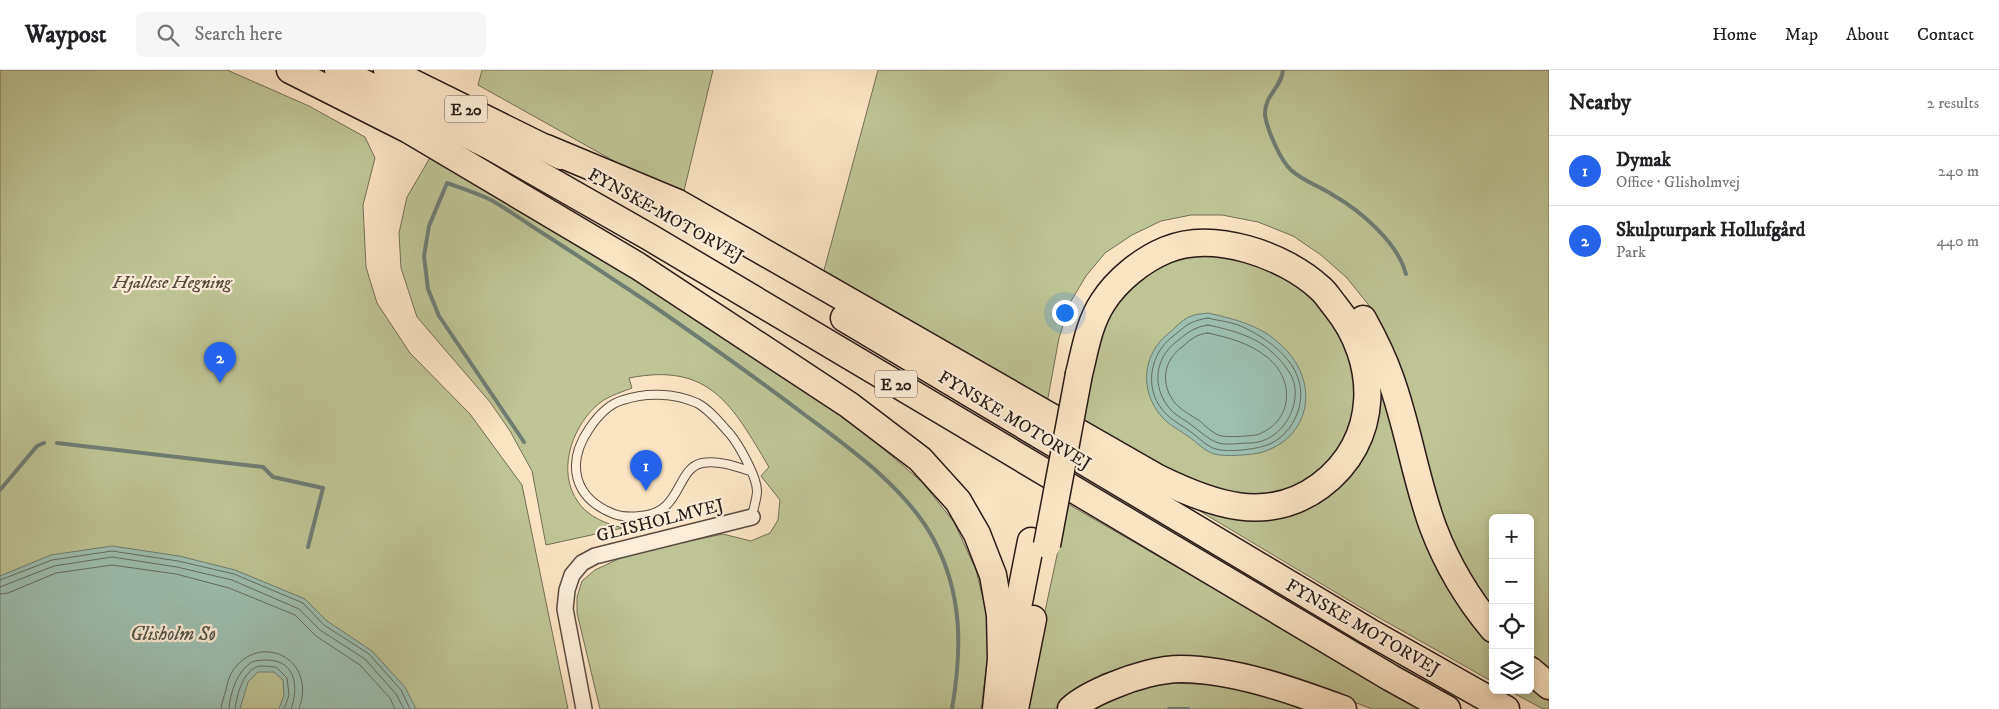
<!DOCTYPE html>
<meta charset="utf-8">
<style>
:root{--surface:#fff;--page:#f6f6f6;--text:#202124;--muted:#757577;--line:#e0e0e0;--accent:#2563eb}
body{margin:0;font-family:"IM FELL DW Pica",serif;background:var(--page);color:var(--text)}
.controls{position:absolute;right:15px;bottom:15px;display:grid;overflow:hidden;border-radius:8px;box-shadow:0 2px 8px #0003}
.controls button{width:45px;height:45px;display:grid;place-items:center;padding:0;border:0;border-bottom:1px solid var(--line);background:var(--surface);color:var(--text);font:25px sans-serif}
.you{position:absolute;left:1064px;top:242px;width:18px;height:18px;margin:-12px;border:4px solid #fff;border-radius:50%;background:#1a73e8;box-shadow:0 0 0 8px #1a73e833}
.badge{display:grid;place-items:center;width:32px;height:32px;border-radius:50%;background:var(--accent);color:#fff;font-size:16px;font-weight:700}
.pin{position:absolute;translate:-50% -41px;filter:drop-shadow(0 1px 2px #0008)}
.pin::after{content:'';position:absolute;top:26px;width:18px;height:15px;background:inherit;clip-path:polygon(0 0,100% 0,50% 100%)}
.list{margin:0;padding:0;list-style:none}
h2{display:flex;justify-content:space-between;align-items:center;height:65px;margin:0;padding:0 20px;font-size:21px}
h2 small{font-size:16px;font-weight:400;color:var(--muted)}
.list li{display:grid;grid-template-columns:32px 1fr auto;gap:15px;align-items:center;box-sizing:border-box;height:70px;padding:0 20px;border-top:1px solid var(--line)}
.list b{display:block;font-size:19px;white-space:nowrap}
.list p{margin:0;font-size:16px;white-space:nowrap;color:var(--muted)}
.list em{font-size:16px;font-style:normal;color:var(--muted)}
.icon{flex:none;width:28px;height:28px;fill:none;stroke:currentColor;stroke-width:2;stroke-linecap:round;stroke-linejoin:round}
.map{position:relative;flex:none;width:1549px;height:639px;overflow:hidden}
header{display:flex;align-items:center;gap:30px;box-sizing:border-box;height:70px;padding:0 25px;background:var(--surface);border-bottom:1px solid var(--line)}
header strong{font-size:24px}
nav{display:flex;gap:28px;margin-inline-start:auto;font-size:18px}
.search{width:350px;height:45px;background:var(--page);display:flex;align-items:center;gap:12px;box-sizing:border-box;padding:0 18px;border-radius:8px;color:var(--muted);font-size:19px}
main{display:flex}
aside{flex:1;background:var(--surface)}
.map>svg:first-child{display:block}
</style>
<header>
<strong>Waypost</strong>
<div class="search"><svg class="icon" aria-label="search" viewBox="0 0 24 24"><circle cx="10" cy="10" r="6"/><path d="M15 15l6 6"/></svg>Search here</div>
<nav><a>Home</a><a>Map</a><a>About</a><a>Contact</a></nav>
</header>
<main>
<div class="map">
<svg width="1549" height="639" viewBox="0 0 1549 639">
<rect width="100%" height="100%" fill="#fae4c3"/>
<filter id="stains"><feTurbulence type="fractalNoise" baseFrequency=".004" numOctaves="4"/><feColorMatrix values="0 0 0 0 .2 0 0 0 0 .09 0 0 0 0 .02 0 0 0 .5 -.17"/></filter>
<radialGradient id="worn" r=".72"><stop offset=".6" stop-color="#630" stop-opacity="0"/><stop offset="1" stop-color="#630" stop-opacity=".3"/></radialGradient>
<g fill="#bec494" stroke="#736f54">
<polygon points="0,0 227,0 309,36 365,67 375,88 363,135 366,197 377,233 410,283 470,344 522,415 568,639 0,639"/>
<polygon points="482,0 713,0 682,129 478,15"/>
<polygon points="878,0 1549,0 1549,602 1530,583 1530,448 1493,448 1493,541 1463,498 1441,450 1387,269 1371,238 1347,208 1321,185 1293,166 1258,152 1222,145 1191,145 1161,151 1132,165 1105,183 1086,206 1071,231 1059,268 1047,333 823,204"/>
<path d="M431 86 604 187 844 345 922 412 954 452 976 500 986 541 989 578 981 639H600L577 543V527L582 511 595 500 629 484 723 464 751 471 770 463 778 450 780 430 761 406 769 397C732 335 710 292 629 308L632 318C619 323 605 327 595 337 571 360 557 402 578 432 588 447 607 454 623 458L546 475 532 401 510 361 490 332 417 247 401 198 399 163 407 127Z"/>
<polygon points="1234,183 1304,217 1342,259 1359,333 1336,388 1306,415 1264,429 1205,422 1078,351 1112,230 1163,189"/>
<polygon points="1384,309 1493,570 1493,612 1360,537 1188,434 1302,434 1376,327"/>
<polygon points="1068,434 1422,639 1372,639 1336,625 1158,591 1102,604 1054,639 1024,639"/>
<polygon points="1530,607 1549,624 1549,639 1543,639 1508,620 1530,620"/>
<path d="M1170 613 1221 615 1309 639H1095C1118 623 1143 618 1170 613Z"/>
</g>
<g fill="#9ebfb2" stroke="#6f7d73">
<path d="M1208 243C1234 249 1260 255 1280 274 1319 308 1314 365 1263 382 1253 385 1224 387 1214 384 1205 381 1196 372 1189 367 1181 361 1169 355 1162 347 1139 321 1142 284 1169 263 1175 258 1182 250 1189 247 1194 244 1202 244 1208 243Z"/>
<polygon points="112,476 179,486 235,500 305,529 327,551 372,581 405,617 416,639 279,639 284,625 283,610 274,602 258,602 248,612 240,639 0,639 0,506 51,485"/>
</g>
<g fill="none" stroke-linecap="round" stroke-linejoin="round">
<g stroke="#636c63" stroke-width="1">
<path d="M1208 248C1219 251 1234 252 1245 258 1276 273 1309 300 1299 338 1295 353 1285 366 1272 373 1261 379 1228 383 1216 379 1207 377 1198 367 1191 362 1183 356 1173 351 1166 344 1144 322 1148 286 1172 267 1186 256 1189 251 1208 248Z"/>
<path d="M1208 255C1231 260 1256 266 1273 283 1280 289 1288 299 1292 307 1304 335 1281 373 1250 373 1240 373 1224 376 1216 372 1208 369 1201 362 1194 357 1187 351 1176 346 1170 339 1152 318 1154 289 1176 272 1187 263 1194 257 1208 255Z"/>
<path d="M1208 263C1230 268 1249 273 1267 287 1296 310 1293 353 1256 365 1249 366 1224 368 1218 365 1212 362 1205 356 1200 351 1192 346 1181 340 1175 333 1160 314 1163 291 1182 277 1191 269 1197 264 1208 263Z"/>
<polyline points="0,510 52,490 112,481 178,491 234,504 303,533 324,555 369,584 401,620 410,639"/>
<polyline points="0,517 54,496 112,487 177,497 232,510 299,539 320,560 365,589 396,624 404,639"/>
<polyline points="0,524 8,523 56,503 112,495 176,504 229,518 295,545 316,566 360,595 390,628 395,639"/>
<path d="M221 639C222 632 224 626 226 620 227 614 229 607 232 602 258 561 318 587 299 639"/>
<path d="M229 639C230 623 237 601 252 592 257 590 263 590 268 590 296 591 299 618 291 639"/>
<path d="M235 639C237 625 242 604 256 597 261 595 270 597 276 597L287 608 289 625 284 639"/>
</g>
<g stroke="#6f7d73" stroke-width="4">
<path d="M1283 0C1282 17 1264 25 1265 45 1267 59 1280 90 1291 100 1303 111 1319 116 1333 125 1361 141 1398 173 1406 204"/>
<path d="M524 372 439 246 428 219 424 186 429 156 447 113C461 118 477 123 491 130 509 140 526 153 544 164 580 187 616 211 652 235 704 271 755 307 805 345 851 379 907 419 934 470 963 525 962 580 952 639"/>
<polyline points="57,373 263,397 273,407 323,418 308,477"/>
<polyline points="0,420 37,376 44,373"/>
<polyline points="1169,639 1188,639"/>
</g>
<defs>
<path id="service" d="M750 401C735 396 718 390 702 393 675 399 683 443 640 446 631 447 622 447 614 444 573 428 566 393 589 359 597 347 608 334 623 330 646 322 674 323 697 333 710 340 720 353 730 364 739 375 757 407 757 421 757 429 753 439 752 447"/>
<polyline id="minor" points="584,639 565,539 567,520 572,505 582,493 595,486 752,447"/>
<g id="motorway">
<polyline points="290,0 409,60 638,196 849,335 920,389 958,431 977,464 993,505 1000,545 1001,589 996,639"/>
<polyline points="338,0 488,75 651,168 1391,608 1447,639"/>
<polyline points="387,0 561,86"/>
<path d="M546 78 678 133 1158 408C1211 434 1267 455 1320 416 1381 371 1380 291 1335 236 1330 230 1326 223 1320 218 1284 185 1213 160 1166 180 1142 190 1117 210 1103 232 1089 253 1085 280 1079 304"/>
<polyline points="844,248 1368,561 1506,639"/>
<path d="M1363 249C1373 267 1383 287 1390 307 1408 356 1415 408 1433 457 1447 494 1468 529 1493 559"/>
<polyline points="1011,573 1031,471"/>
<polyline points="1530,600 1549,616"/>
<polyline points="1015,639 1033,549"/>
<path d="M1071 639C1083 628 1099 621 1114 615 1133 607 1160 599 1181 599 1236 600 1291 620 1343 639"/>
</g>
</defs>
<use href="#service" stroke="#5c4c40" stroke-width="10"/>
<use href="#minor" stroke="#5c4c40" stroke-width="18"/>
<use href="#motorway" stroke="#281a14" stroke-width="29"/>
<use href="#service" stroke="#fcedd8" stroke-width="8"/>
<use href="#minor" stroke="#fcedd8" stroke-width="15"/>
<use href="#motorway" stroke="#fae4c3" stroke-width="26"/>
<defs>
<polyline id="motorway-bridge" points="1047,475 1079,304"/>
</defs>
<use href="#motorway-bridge" stroke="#281a14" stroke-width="29" stroke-linecap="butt"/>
<use href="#motorway-bridge" stroke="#fae4c3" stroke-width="26"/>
</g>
<g text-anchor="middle" stroke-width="4.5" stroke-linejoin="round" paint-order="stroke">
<g fill="#fcedd8" stroke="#68594f" stroke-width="1">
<rect x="445" y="25.5" width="42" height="27" rx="4"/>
<rect x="875" y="300.5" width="42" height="27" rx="4"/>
</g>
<g font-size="16" font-weight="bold" fill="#281a14">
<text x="466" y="45">E 20</text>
<text x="896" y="320">E 20</text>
</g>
<g font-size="18" fill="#281a14" stroke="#fcedd8">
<text transform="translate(666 145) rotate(29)" y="6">FYNSKE MOTORVEJ</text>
<text transform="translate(1015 350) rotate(31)" y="6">FYNSKE MOTORVEJ</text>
<text transform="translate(660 450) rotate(-14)" y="6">GLISHOLMVEJ</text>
<text transform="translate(1363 557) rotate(30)" y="6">FYNSKE MOTORVEJ</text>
</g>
<g font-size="18" font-style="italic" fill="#554d3a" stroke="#fcedd8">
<text x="172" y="218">Hjallese Hegning</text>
</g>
<g font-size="19" font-style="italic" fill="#51544b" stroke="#fcedd8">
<text x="173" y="570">Glisholm Sø</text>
</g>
</g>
<rect width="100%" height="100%" filter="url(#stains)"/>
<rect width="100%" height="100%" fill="url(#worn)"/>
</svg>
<div class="controls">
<button>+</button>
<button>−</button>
<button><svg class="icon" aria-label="locate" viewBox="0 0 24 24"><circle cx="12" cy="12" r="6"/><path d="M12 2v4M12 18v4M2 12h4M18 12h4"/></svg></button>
<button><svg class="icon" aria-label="layers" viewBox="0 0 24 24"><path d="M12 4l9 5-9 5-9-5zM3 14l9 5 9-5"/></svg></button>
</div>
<div class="you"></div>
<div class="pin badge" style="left:646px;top:421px">1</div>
<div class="pin badge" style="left:220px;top:313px">2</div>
</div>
<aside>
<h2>Nearby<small>2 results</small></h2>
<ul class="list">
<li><span class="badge">1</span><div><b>Dymak</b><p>Office · Glisholmvej</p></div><em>240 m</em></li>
<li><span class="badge">2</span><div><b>Skulpturpark Hollufgård</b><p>Park</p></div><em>440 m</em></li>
</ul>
</aside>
</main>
